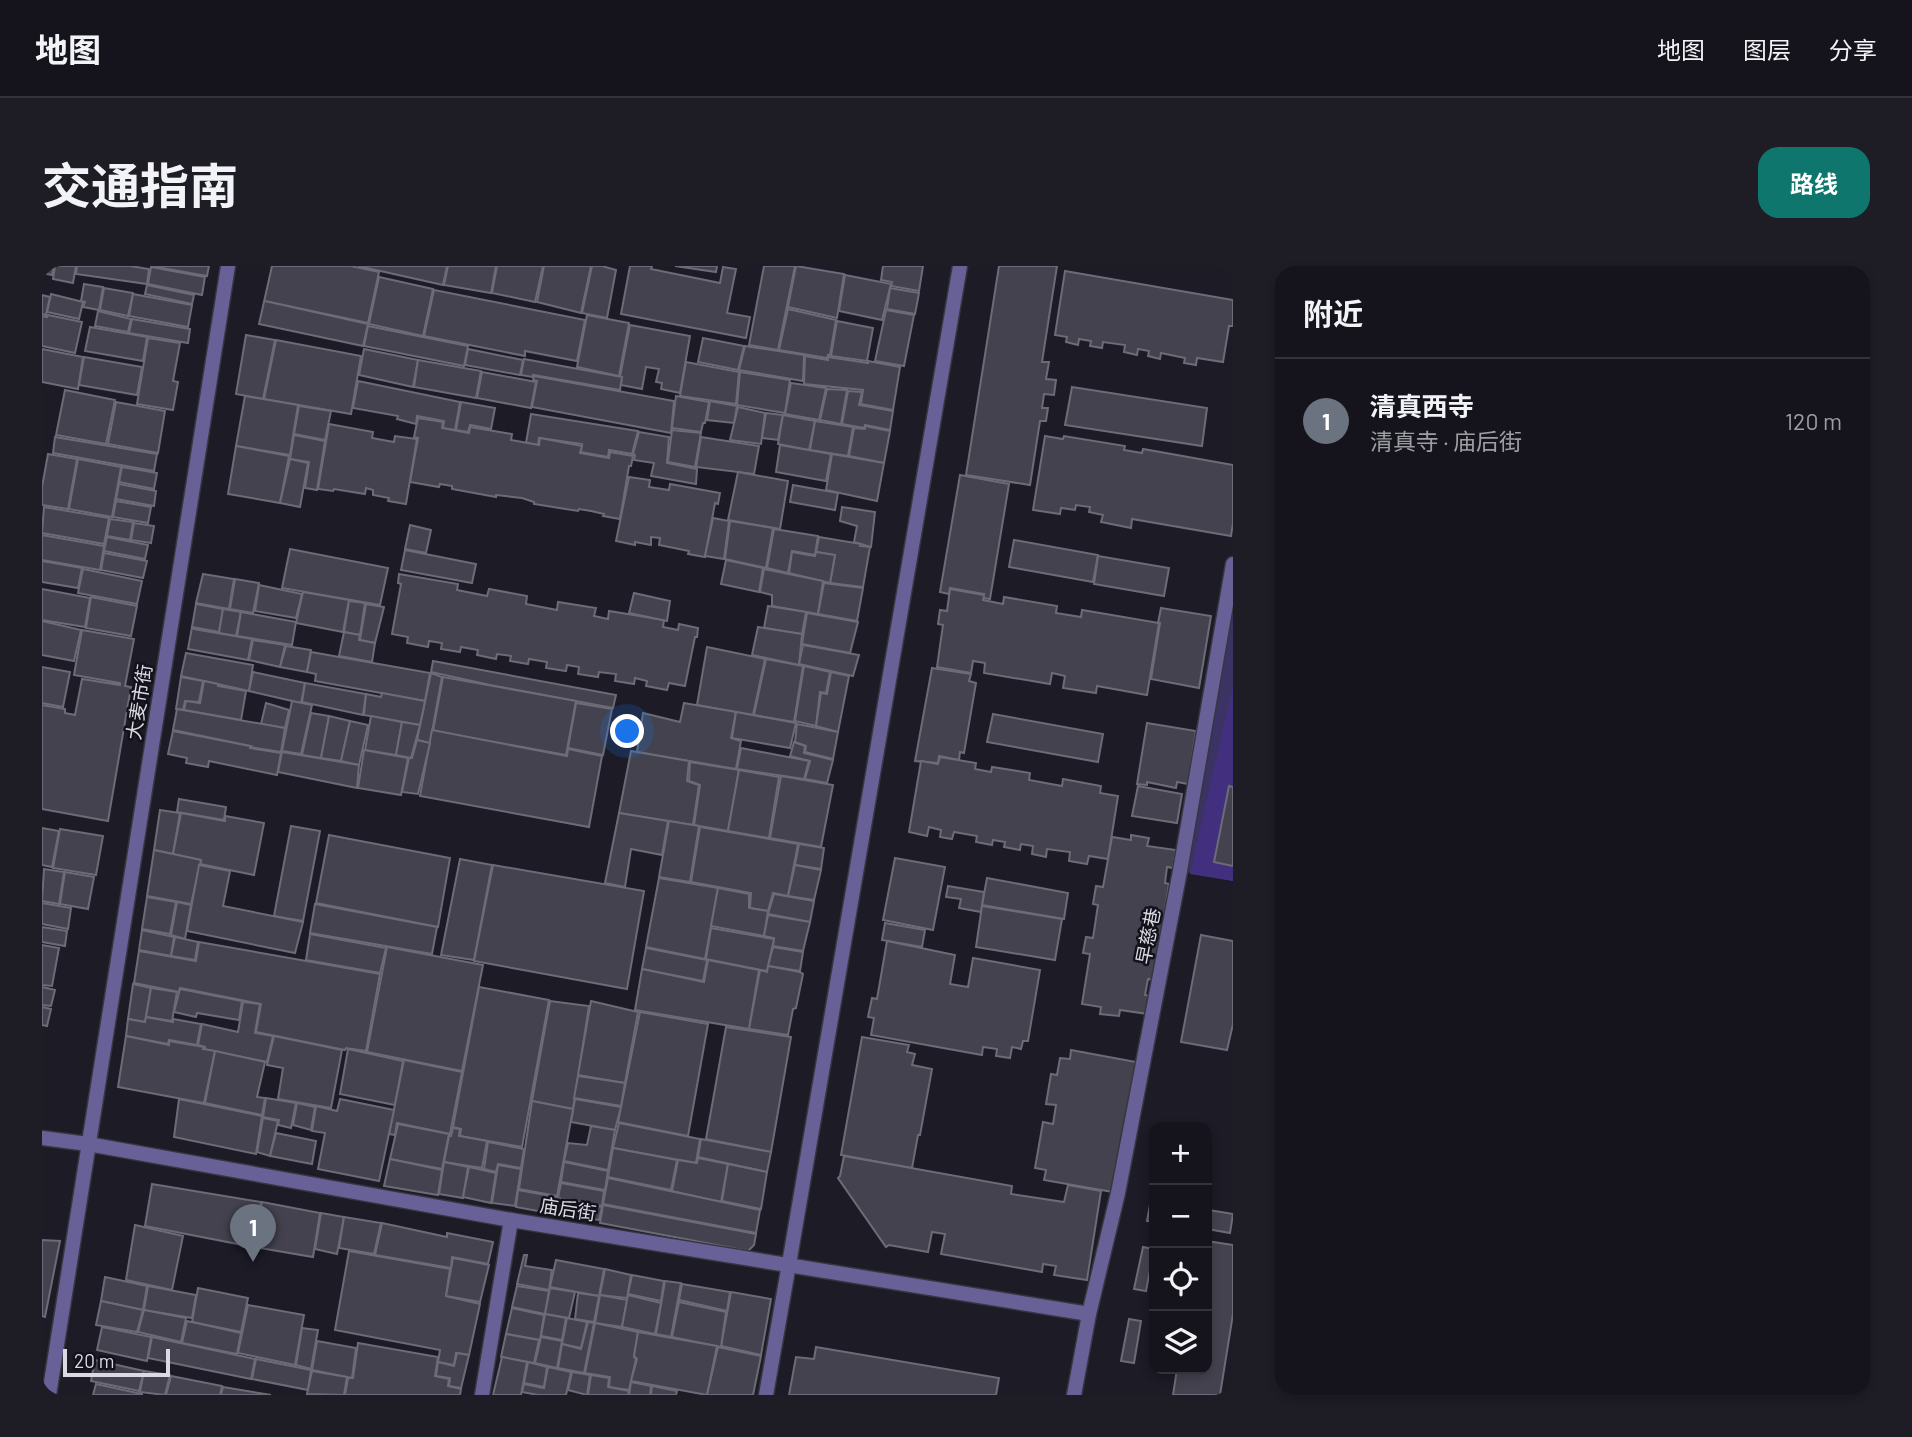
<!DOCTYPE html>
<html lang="zh">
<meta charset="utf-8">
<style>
:root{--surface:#15141c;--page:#1e1d25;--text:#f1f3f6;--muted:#9d9ea3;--line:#34333b;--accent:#0f766e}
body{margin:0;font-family:Barlow,"Noto Sans SC",sans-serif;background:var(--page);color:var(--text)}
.controls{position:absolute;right:21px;bottom:21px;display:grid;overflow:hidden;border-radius:14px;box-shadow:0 4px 10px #0003}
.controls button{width:63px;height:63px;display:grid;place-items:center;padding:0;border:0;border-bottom:2px solid var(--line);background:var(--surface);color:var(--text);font:35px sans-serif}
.scale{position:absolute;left:21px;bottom:18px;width:107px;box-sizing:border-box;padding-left:7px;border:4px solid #dadae1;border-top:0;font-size:19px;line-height:24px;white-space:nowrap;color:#dadae1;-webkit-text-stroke:5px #13121c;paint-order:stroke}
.you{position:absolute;left:586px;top:466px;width:24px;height:24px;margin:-18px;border:5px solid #fff;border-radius:50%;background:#1a73e8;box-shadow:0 0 0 10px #1a73e833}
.badge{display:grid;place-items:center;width:46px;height:46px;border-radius:50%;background:var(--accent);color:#fff;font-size:23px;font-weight:700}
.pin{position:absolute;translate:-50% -58px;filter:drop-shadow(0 2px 4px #0008)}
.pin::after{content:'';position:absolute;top:37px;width:24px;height:21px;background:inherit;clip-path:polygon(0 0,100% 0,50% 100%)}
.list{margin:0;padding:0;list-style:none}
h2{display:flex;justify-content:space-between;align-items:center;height:91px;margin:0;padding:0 28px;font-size:30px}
h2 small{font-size:23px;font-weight:400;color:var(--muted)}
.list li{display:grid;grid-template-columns:46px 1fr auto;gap:21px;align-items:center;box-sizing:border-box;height:126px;padding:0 28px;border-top:2px solid var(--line)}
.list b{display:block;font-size:26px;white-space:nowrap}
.list p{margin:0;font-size:23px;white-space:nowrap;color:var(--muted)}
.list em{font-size:23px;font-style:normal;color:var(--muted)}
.icon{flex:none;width:38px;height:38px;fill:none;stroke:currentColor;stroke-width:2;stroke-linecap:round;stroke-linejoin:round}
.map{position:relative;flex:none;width:1191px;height:1129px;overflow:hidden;border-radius:21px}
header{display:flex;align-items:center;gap:42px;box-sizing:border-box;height:98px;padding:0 35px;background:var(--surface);border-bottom:2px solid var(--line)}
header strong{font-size:33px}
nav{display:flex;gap:38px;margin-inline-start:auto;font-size:24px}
.intro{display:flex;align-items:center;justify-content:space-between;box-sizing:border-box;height:168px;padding:0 42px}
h1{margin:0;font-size:49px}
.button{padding:18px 32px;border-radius:21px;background:var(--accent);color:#fff;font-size:24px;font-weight:700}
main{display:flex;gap:42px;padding:0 42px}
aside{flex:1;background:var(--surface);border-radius:21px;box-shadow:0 4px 10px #0003}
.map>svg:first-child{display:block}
</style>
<header>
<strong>地图</strong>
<nav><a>地图</a><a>图层</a><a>分享</a></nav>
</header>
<div class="intro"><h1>交通指南</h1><a class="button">路线</a></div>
<main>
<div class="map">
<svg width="1191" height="1129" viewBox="0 0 1191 1129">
<rect width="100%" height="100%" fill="#1c1b26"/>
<polygon fill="#3b3364" points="1191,298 1191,615 1138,605"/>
<polygon fill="#42307e" points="1191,419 1191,615 1148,608"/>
<g fill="#43424e" stroke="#6c6b78" stroke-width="2">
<polygon points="0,0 12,0 10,9 0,7"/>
<polygon points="13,0 34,0 31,17 11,13"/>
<polygon points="35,0 88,0 107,3 105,18 34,8"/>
<polygon points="109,0 167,0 165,10"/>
<polygon points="230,0 309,0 337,6 326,57 223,35 326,58 321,80 217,58"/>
<polygon points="316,0 405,0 401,19"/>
<polygon points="406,0 454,0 449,27 402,19"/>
<polygon points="455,0 501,0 493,36 450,27"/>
<polygon points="502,0 549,0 539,47 495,36"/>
<polygon points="550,0 560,0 574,4 565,52 540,47"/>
<polygon points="588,0 610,0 609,3 678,17 681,1 694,3 685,47 708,51 704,72 579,48"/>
<polygon points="633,0 675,0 674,6"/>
<polygon points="722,0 753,0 736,84 707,79"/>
<polygon points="754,0 802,8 795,52 746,41"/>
<polygon points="841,0 881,0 877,25 849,20 850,16 839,14"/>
<polygon points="957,0 1015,0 1000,96 1007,96 1004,113 1014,114 1012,129 1002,128 1000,142 1006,142 1004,155 998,155 988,219 924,209"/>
<polygon points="109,1 163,11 160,29 106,18"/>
<polygon points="1023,5 1191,34 1191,60 1187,60 1181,96 1155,92 1154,99 1142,97 1143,92 1119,87 1118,93 1106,90 1107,85 1096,83 1095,89 1082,86 1083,79 1061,76 1060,82 1048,80 1049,75 1037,73 1036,79 1024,76 1025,71 1013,69"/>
<polygon points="803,9 849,18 840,54 797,45"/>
<polygon points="337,11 391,23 381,70 327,58"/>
<polygon points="42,18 61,21 57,44 41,41 43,36 39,35"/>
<polygon points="105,19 152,29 150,38 103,28"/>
<polygon points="62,22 91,27 86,50 58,44"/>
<polygon points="848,22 877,27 873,48 845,43"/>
<polygon points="392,24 543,54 535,95 483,85 483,90 382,70"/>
<polygon points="9,28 41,36 37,53 5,46"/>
<polygon points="91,28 150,39 146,61 87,50"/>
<polygon points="0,29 8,31 4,49 0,48"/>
<polygon points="746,43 794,54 788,89 786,89 785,92 737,84"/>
<polygon points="844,44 872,49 862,100 833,95"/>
<polygon points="56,45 89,53 86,66 53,60"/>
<polygon points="6,49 40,56 33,87 0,80 0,50 5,51"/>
<polygon points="545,49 587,57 577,110 535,101"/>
<polygon points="90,53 148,63 146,77 87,67"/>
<polygon points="795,55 831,62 825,95 789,90"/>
<polygon points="588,59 648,70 638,127 619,123 620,117 614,116 617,103 604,101 600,123 579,119 580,111 578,111"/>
<polygon points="326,60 426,80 422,100 322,80"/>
<polygon points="48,61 105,71 101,95 43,85"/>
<polygon points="204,69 233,74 221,133 194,128"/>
<polygon points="106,72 138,77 131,115 136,116 131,144 95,138"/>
<polygon points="661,72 702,80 696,104 656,96"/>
<polygon points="234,74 319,90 309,148 222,133"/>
<polygon points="703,80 762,89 761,115 697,104"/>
<polygon points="0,83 41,91 36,123 0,116"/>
<polygon points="322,83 376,94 371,121 317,109"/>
<polygon points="426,83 481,94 478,109 423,99"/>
<polygon points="763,90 786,94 786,91 826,97 826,95 858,101 851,144 819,138 821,124 762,118"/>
<polygon points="42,91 100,101 95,129 37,119"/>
<polygon points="482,93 580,111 578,124 491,109 491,111 479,109"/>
<polygon points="376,94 439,105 434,132 372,121"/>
<polygon points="644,96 697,106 694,138 638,130"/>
<polygon points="440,106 494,116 489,142 435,132"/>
<polygon points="698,106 748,114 743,147 695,139"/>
<polygon points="492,110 632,135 629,167 490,141 495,115 491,114"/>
<polygon points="316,115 418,136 413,164 401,162 402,155 375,150 374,158 355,153 356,150 311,142"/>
<polygon points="749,117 784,122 777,154 743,148"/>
<polygon points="1030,121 1165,142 1160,180 1023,159"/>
<polygon points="785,123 805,124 799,158 778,154"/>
<polygon points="23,124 73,134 64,178 14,169"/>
<polygon points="806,125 820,126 817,139 851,145 848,164 823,159 822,162 800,158"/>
<polygon points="203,130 256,139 248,189 194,180"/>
<polygon points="634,130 667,136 663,157 661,157 659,166 630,162"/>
<polygon points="668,135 695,140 692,157 665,154"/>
<polygon points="74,136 123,145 116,187 66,178"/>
<polygon points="419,136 453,142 449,163 428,159 426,166 414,164"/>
<polygon points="257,140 289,145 283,174 252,168"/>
<polygon points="696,141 723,147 719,178 688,174"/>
<polygon points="724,147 741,149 736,174 720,172"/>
<polygon points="489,148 596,165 590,188 567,184 566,191 539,186 540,178 497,172 496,179 484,177"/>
<polygon points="741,149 773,155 767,184 736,178"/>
<polygon points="376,152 401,156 400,162 427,167 428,161 470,168 469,174 497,179 498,172 540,180 538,187 567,192 568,186 591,190 589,200 587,200 578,253 561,250 562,248 549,245 537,243 536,245 492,238 492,236 480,232 454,229 454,231 410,223 410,220 398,218 397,221 368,216 376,172 372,171"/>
<polygon points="773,155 811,161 806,190 768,184"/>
<polygon points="287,158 331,166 330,172 352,176 353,170 375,173 364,238 346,235 347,232 331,229 331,224 324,222 323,228 292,223 291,225 276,223"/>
<polygon points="823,160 848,165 842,197 807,190 812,162 823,163"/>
<polygon points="630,164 659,167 653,201 626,196"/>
<polygon points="597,166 627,171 625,197 655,203 654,218 609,210 612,197 592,194 593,189 591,188"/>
<polygon points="252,169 283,175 275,224 263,222 267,196 248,193"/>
<polygon points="1003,170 1021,173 1022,170 1083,180 1082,184 1100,187 1101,183 1191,199 1191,257 1189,270 1090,253 1089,262 1059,256 1061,249 1047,246 1048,241 1034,239 1033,244 1019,242 1018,248 991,244"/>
<polygon points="13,171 115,188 112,205 11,187"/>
<polygon points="659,171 717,180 712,208 654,201"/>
<polygon points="738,179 789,188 784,215 734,206"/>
<polygon points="194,180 247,190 238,237 186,228"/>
<polygon points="6,188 35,193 26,243 0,239 0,221"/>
<polygon points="790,188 842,197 835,235 784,224"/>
<polygon points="36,193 79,201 70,251 27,243"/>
<polygon points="248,193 266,197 258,241 238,237"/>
<polygon points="80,201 115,207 112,223 77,216"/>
<polygon points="696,206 746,215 738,263 686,254"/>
<polygon points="918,209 967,218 948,333 941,332 942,328 908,322 907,328 898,326"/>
<polygon points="587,211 608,214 607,221 627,224 628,218 678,227 676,238 673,237 663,291 646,288 647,285 617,279 618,272 609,271 609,279 593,276 593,279 574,275"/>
<polygon points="77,218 114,225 112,240 74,233"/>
<polygon points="751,219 796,227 793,244 748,236"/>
<polygon points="74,235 109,241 106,257 71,251"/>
<polygon points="2,241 67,252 62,278 0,267"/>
<polygon points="800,241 833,246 829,281 812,276 815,260 798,255"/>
<polygon points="671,252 687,255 682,293 663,290"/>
<polygon points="68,253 91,256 88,274 65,270"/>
<polygon points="688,255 731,262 724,302 683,293"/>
<polygon points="92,257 112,260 109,277 89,274"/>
<polygon points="368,259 389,264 384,287 363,283"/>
<polygon points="732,263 776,270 773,289 750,285 746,307 725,302"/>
<polygon points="0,269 62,280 58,304 0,294"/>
<polygon points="65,271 106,279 103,293 62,285"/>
<polygon points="777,271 819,278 818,280 828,281 821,321 788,317 793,289 774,286"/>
<polygon points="972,274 1056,289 1051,316 967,301"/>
<polygon points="248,283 346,302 338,339 240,322"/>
<polygon points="363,284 434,298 430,317 359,304"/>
<polygon points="750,286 773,290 774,286 793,289 788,317 747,307"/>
<polygon points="62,287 105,295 101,312 59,304"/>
<polygon points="1056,290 1127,302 1122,330 1052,318"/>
<polygon points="684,294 721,302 717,326 679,318"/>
<polygon points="0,295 40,302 36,322 0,316"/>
<polygon points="41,303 100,315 95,338 36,327"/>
<polygon points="722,303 781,315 776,348 730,340 730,329 718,326"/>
<polygon points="161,308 192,313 187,343 154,337"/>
<polygon points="357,308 416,318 415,324 445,330 447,323 485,330 484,338 515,344 516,336 554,342 552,350 566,353 567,345 622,354 621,361 636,364 637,358 656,362 655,371 653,371 643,420 627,417 625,424 604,420 605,415 593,412 592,418 573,415 574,408 557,406 556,411 536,408 537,401 525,399 524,405 504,402 505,396 487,393 486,398 468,395 469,390 455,388 454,393 435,389 436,384 419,381 418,386 399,383 400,377 387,375 386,381 365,377 366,371 350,368 359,318 356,317"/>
<polygon points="193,313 217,317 211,347 188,343"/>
<polygon points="782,317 821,322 815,355 776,348"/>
<polygon points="217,319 260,328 254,352 213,345"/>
<polygon points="0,323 48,332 43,361 0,354"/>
<polygon points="908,323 942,329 941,334 961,338 962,331 1015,340 1014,347 1039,351 1040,344 1117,357 1105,429 1055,420 1054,427 1021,422 1023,410 1010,407 1008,418 942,407 943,397 931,395 929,407 895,401 901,359 896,358 898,344 905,345"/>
<polygon points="261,326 307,334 301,366 254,357"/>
<polygon points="592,327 628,335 625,355 587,347"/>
<polygon points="49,331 95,340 89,370 44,362"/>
<polygon points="307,335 323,337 318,369 302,366"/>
<polygon points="154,338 181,343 177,366 150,361"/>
<polygon points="324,338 342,341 333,377 318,374"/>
<polygon points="726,340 764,346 760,368 722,362"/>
<polygon points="1119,342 1169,350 1157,422 1109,413 1118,357 1116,357"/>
<polygon points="181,343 199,346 194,370 177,367"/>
<polygon points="199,346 254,356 250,379 195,370"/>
<polygon points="765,347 816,356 808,387 760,378"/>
<polygon points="0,355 39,364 32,395 0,389"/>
<polygon points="150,361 152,363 210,373 206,394 146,383"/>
<polygon points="716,361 760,368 757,399 710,389"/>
<polygon points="40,364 92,373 83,420 89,421 66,555 0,543 0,439 23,443 23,447 33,449 40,413 78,419 78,417 32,409"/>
<polygon points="302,366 318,369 317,374 333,377 330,396 297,390"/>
<polygon points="211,374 243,379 238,401 207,394"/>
<polygon points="761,379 817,389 811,410 757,398"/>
<polygon points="244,380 269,384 265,406 238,401"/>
<polygon points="665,381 723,393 711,449 655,439"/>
<polygon points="269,386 388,407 383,435 273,415 274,408 265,406"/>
<polygon points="144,387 211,399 207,425 139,410"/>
<polygon points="724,393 761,400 752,456 712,449"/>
<polygon points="391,395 574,429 571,442 448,419 389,406"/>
<polygon points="762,400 788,406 784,427 778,426 774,460 753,455"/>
<polygon points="0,401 28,406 21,441 0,437"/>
<polygon points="890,402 929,408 927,415 934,417 922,487 918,486 917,494 897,490 896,497 873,495"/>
<polygon points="211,406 263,417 259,437 207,425"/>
<polygon points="789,406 807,410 796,466 774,460 779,427 785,428"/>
<polygon points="389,407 400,411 388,477 375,474"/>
<polygon points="139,411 161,415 157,436 143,435 141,444 134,443"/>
<polygon points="401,411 534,435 524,489 391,465"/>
<polygon points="162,415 176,418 176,420 204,425 199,454 142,444 144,435 158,437"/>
<polygon points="263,417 324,428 321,449 260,436"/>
<polygon points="340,427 383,435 378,459 322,449 324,428 339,431"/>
<polygon points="250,435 270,439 259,488 240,485"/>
<polygon points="224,437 247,444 243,462 219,458"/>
<polygon points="534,437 570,443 561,489 526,482"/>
<polygon points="642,437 694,446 689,472 699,475 694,503 595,486 601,447 638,456"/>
<polygon points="135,443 243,462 239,486 208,481 209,480 131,464"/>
<polygon points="694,446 754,457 748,482 690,472"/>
<polygon points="269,447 287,450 279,492 260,489"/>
<polygon points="951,448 1061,468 1056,496 945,476"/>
<polygon points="287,450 308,455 299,495 279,492"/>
<polygon points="329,450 360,456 354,489 323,484"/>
<polygon points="308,455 326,459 317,499 299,495"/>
<polygon points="360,456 378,459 369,492 354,489"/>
<polygon points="1105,457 1154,465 1146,518 1135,516 1134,522 1105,516 1105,519 1095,518"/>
<polygon points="755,458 796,466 791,493 763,486 764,480 753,476"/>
<polygon points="390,464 525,490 526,483 560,490 547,561 378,530"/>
<polygon points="131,465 208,480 208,482 239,487 235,509 167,495 166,501 144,497 145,492 126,488"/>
<polygon points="375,474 388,477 376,528 360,526 367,492 370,492"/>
<polygon points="752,476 763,480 762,487 791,494 785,517 763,513 768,495 748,490"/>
<polygon points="699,482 767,495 762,513 695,503"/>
<polygon points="322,484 366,492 359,529 316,522"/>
<polygon points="589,485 647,495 645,515 657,519 651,559 577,547"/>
<polygon points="240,486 317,499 315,522 236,506"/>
<polygon points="898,491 934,497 933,503 949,506 950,501 988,507 987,514 1020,520 1021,513 1059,520 1058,527 1076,530 1066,593 1047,590 1045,598 1027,595 1028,586 1005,583 1004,591 990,588 991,580 979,578 978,584 962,581 963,576 951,574 950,579 934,576 935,570 912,566 910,573 898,571 899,564 887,561 885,570 867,566 879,495 896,498"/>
<polygon points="648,496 697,504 686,565 652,559 658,519 647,515"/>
<polygon points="697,504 737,511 727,572 686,565"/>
<polygon points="739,510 791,519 779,581 728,572"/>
<polygon points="1096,520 1140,528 1135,557 1090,550"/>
<polygon points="1187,520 1191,521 1191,600 1172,596"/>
<polygon points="137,533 184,541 182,554 135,546"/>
<polygon points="118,544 138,547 131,588 112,584"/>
<polygon points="139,547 183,555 183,550 222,557 212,609 158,598 159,594 131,588"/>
<polygon points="577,547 626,555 620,589 589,583 583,621 563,617"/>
<polygon points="627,555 657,560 648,616 617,611"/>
<polygon points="249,560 278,565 261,655 232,650"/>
<polygon points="658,561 756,578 746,630 731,627 726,645 708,642 709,627 649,616"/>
<polygon points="0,562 17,565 10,601 0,599"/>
<polygon points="18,563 61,570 54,609 11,602"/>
<polygon points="287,569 408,592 396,661 274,637"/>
<polygon points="1089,569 1107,572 1105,580 1134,584 1131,602 1125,601 1123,617 1127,618 1112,714 1106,713 1103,729 1109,730 1106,748 1078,744 1077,750 1058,748 1059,741 1040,738 1048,688 1041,687 1044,671 1051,672 1056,639 1051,638 1054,620 1061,621 1070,571 1089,574"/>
<polygon points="757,578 782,582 779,603 753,599"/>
<polygon points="112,584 159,594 149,638 105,630"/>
<polygon points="853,592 903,601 891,664 841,654"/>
<polygon points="418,593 450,599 432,694 399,689"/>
<polygon points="157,599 188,605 181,640 261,656 253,687 145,665"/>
<polygon points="451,599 602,625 585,723 432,695"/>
<polygon points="753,599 779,604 772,634 746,630"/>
<polygon points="2,603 22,606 17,638 0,635"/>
<polygon points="23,606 52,611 46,643 18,638"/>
<polygon points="617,612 676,622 663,693 604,681"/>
<polygon points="945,612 1026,627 1022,653 940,639"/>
<polygon points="906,620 942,626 939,646 917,642 919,633 904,631"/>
<polygon points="676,622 707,628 707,642 726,645 722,670 669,660"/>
<polygon points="732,628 772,635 768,656 726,648"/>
<polygon points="105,631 134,636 128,668 100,663"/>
<polygon points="135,636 149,639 143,673 129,669"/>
<polygon points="0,637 29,642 26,663 0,658"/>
<polygon points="273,638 395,661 390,688 268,667"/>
<polygon points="940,640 1020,653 1013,694 934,681"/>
<polygon points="726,649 768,656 761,685 731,680 732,672 722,670"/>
<polygon points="843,657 883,664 880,681 840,674"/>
<polygon points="0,661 25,665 23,680 0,676"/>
<polygon points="669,662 732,673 725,705 664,693"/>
<polygon points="100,664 132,671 129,690 97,684"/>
<polygon points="268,668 344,682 338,707 264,694"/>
<polygon points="1159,669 1191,675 1191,758 1185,784 1139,776"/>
<polygon points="133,671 156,676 153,694 129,690"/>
<polygon points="845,675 913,689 908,718 926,721 931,692 998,704 986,775 981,775 979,783 970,781 968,792 954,790 955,783 941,781 940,789 829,769 832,752 826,751 830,732 835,733"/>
<polygon points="157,676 338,708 324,785 304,782 303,784 214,766 219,738 138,722 137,726 92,717 97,685 154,695"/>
<polygon points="0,679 17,682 10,720 0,719"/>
<polygon points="345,681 441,699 420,805 325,786"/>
<polygon points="731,681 761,686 758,705 726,700"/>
<polygon points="604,682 665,694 661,715 600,703"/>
<polygon points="666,694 717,704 707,763 593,744 600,703 662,716"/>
<polygon points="726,700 758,706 761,708 754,742 751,743 746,769 707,763 718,704 725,706"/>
<polygon points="91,718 109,722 103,756 86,753"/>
<polygon points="0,721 13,724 9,740 0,739"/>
<polygon points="437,721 507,734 480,881 418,870 419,863 411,861"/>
<polygon points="109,722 135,726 130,755 104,751"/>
<polygon points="138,723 200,735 197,754 155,747 154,751 132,746"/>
<polygon points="508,735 547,740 531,843 490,835"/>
<polygon points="549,735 596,746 583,817 536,809"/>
<polygon points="201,736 218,738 213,767 231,770 225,796 162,783 163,781 156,779 160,758 196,766"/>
<polygon points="0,741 9,743 5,760 0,759"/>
<polygon points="598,746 666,758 646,870 576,856"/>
<polygon points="104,751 131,756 131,753 159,758 155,779 127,774 126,778 84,770 86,753 103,756"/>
<polygon points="684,761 749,771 729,886 664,873"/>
<polygon points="84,770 127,779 127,775 162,781 161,783 173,785 162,837 76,821"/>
<polygon points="232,770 300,784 289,842 236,833 241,802 225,799"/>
<polygon points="820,771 867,779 865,786 873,788 870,799 890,803 878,869 876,869 870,902 799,889"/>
<polygon points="306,783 361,795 353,839 298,828"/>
<polygon points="1029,784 1094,796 1071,926 1002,914 1004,904 993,902 1001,856 1011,858 1014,839 1004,838 1009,808 1015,809 1018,792 1028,793"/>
<polygon points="173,785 223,796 215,831 223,832 220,849 163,837"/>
<polygon points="362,794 420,806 408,868 355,857 353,869 347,868"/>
<polygon points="536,810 583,817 579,840 532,832"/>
<polygon points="224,832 254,837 249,862 236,859 237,854 221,851"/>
<polygon points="137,833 220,850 214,888 132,871"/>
<polygon points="298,833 352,844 337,915 276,903 283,867 270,865 274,840 295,845"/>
<polygon points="533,833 579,841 573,864 529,856"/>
<polygon points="490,835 531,843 515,930 477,923"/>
<polygon points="255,837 273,841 269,864 251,859"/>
<polygon points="221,852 236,855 228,890 215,886"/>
<polygon points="577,857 658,873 654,897 571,882"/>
<polygon points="356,858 407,868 400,903 348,893"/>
<polygon points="549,860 573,864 566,904 522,895 526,877 545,879"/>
<polygon points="411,862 418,863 417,870 445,875 440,902 402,896 407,870 409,870"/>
<polygon points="234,867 274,875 270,898 228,890"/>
<polygon points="659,873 729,886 725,906 656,891"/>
<polygon points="446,876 482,883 479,902 456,898 454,906 442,903"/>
<polygon points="571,882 635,894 629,924 566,911"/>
<polygon points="802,890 970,920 969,928 1022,936 1026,919 1059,925 1045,1014 1012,1009 1014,1000 1001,998 1000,1006 899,988 903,968 890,966 886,986 847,979 844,981 796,912 798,910"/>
<polygon points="656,892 686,898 679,936 630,925 636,894 655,897"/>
<polygon points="348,893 400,904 396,929 342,920"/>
<polygon points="402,896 426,901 421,932 397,928"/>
<polygon points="522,896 566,905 563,924 519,916"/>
<polygon points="686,898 725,906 719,943 680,935"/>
<polygon points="456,899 479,903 473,940 450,937"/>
<polygon points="427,901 454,907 449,937 421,931"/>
<polygon points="566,912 718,944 714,967 561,938"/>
<polygon points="519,917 562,925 560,940 516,932"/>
<polygon points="110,918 219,936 211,981 103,960"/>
<polygon points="1112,918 1112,956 1105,955"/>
<polygon points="476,924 515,931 512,948 474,941"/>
<polygon points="516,933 560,941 557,954 513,948"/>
<polygon points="220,936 278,947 271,991 212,981"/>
<polygon points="561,939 714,968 712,979 706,985 558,957"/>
<polygon points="1167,944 1191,948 1188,967 1165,963"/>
<polygon points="279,947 302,951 295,988 273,983"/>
<polygon points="302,951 339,957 332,988 297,982"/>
<polygon points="340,957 405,971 405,967 451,976 446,998 410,991 409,1002 333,989"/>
<polygon points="93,959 141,970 130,1024 84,1014"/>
<polygon points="0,974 18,975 3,1051 0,1050"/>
<polygon points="1165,975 1191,979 1191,1048 1178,1129 1131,1129 1135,1103 1165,1103"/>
<polygon points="1101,981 1112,983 1104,1025 1092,1023"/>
<polygon points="307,985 408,1003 404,1030 438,1038 427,1089 414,1087 412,1099 396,1096 398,1084 293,1064"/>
<polygon points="482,989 485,989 483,1000 510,1004 507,1024 475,1018"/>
<polygon points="411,992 447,999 438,1036 404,1030"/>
<polygon points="514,994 562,1003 557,1030 508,1021"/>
<polygon points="563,1003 589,1009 585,1032 558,1029"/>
<polygon points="590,1009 622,1015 619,1035 586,1028"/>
<polygon points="63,1011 105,1020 101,1044 59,1035"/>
<polygon points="623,1015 639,1017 629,1071 614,1068"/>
<polygon points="640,1018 688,1026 685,1045 637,1034"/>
<polygon points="106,1020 154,1029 150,1052 102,1044"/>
<polygon points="475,1020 507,1025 503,1048 470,1041"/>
<polygon points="156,1022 206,1032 199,1066 150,1056"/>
<polygon points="508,1022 533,1026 527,1052 503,1048"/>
<polygon points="689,1026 729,1033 719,1089 679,1080"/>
<polygon points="536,1027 557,1030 552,1056 533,1053"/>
<polygon points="558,1029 585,1034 580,1061 553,1057"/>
<polygon points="586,1029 619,1037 613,1068 580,1061"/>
<polygon points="59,1035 101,1044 95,1066 54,1059"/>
<polygon points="637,1036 684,1046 679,1081 630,1071"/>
<polygon points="206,1039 262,1049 253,1099 196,1087"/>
<polygon points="470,1042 502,1049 498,1074 464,1068"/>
<polygon points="102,1044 144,1052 139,1076 96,1066"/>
<polygon points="503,1048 524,1052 520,1074 499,1070"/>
<polygon points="525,1052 545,1056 539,1082 520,1078"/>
<polygon points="1087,1053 1099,1055 1092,1097 1079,1095"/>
<polygon points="145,1055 199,1067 195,1088 140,1077"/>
<polygon points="546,1056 552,1057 542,1107 516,1102 520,1078 539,1083"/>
<polygon points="553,1057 596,1066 592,1091 594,1093 587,1124 567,1121 568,1111 543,1107"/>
<polygon points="60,1061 109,1071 105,1095 55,1084"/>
<polygon points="260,1062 276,1064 269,1103 254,1099"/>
<polygon points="596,1066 675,1080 665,1129 589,1115 595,1093 592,1090"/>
<polygon points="464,1068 497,1074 492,1097 459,1091"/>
<polygon points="110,1071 213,1093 209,1113 106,1092"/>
<polygon points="499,1071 520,1075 515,1102 493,1097"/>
<polygon points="275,1075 314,1082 310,1112 270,1104"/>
<polygon points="316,1077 396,1091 393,1110 407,1113 406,1120 419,1123 418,1129 303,1129 306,1112 311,1112"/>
<polygon points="676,1081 719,1090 711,1129 665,1129"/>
<polygon points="774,1081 957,1112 954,1129 747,1129 754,1091 772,1093"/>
<polygon points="415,1087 427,1089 419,1122 407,1120 408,1112 394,1110 396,1096 412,1100"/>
<polygon points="460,1091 485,1096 479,1129 451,1129"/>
<polygon points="214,1093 269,1104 266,1124 210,1113"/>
<polygon points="53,1094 102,1105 97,1125 49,1115"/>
<polygon points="486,1096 505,1101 502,1121 482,1117"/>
<polygon points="506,1101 529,1106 524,1129 496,1129 480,1126 482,1118 502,1122"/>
<polygon points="102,1105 128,1109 123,1129 98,1126"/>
<polygon points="270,1105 305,1111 302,1129 265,1128"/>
<polygon points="530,1106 548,1109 545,1129 526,1124"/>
<polygon points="549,1109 567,1112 566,1121 587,1125 586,1129 546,1129"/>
<polygon points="129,1110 180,1120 178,1129 124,1129"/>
<polygon points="589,1116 609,1120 608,1129 587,1129"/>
<polygon points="54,1118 100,1128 100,1129 51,1129"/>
<polygon points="610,1120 635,1125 634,1129 609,1129"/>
<polygon points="181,1121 229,1129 179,1129"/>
</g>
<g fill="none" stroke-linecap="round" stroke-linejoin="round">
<defs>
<g id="service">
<polyline points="440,1129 469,954"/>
<polyline points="724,1129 747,998"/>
</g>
<g id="minor">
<polyline points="0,872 46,878 469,954 1047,1048"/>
<polyline points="1032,1129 1047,1048 1076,927 1138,605 1191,298"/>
</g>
<g id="tertiary">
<polyline points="747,998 918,0"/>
<polyline points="7,1129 186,0"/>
</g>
</defs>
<use href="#service" stroke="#373640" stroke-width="17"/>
<use href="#minor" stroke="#373640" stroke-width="17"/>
<use href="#tertiary" stroke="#373640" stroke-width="17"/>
<use href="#service" stroke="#686197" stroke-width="14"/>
<use href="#minor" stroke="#686197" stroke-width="14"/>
<use href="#tertiary" stroke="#686197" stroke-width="14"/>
</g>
<g text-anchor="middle" stroke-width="5" stroke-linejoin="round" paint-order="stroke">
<g font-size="19" fill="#dadae1" stroke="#13121c">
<text transform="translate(97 436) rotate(-81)" y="7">大麦市街</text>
<text transform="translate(1106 670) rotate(-79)" y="7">早慈巷</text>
<text transform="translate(526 943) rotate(9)" y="7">庙后街</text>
</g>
</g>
</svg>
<div class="controls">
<button>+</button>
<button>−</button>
<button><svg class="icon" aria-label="locate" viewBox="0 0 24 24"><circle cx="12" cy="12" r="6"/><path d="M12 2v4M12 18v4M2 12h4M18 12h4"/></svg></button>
<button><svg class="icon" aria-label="layers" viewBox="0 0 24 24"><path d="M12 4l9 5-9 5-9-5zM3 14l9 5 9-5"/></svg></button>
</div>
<div class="scale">20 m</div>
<div class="you"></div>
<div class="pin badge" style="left:211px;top:996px;background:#6b7280">1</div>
</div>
<aside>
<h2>附近<small></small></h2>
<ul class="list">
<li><span class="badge" style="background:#6b7280">1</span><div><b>清真西寺</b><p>清真寺 · 庙后街</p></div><em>120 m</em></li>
</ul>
</aside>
</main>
